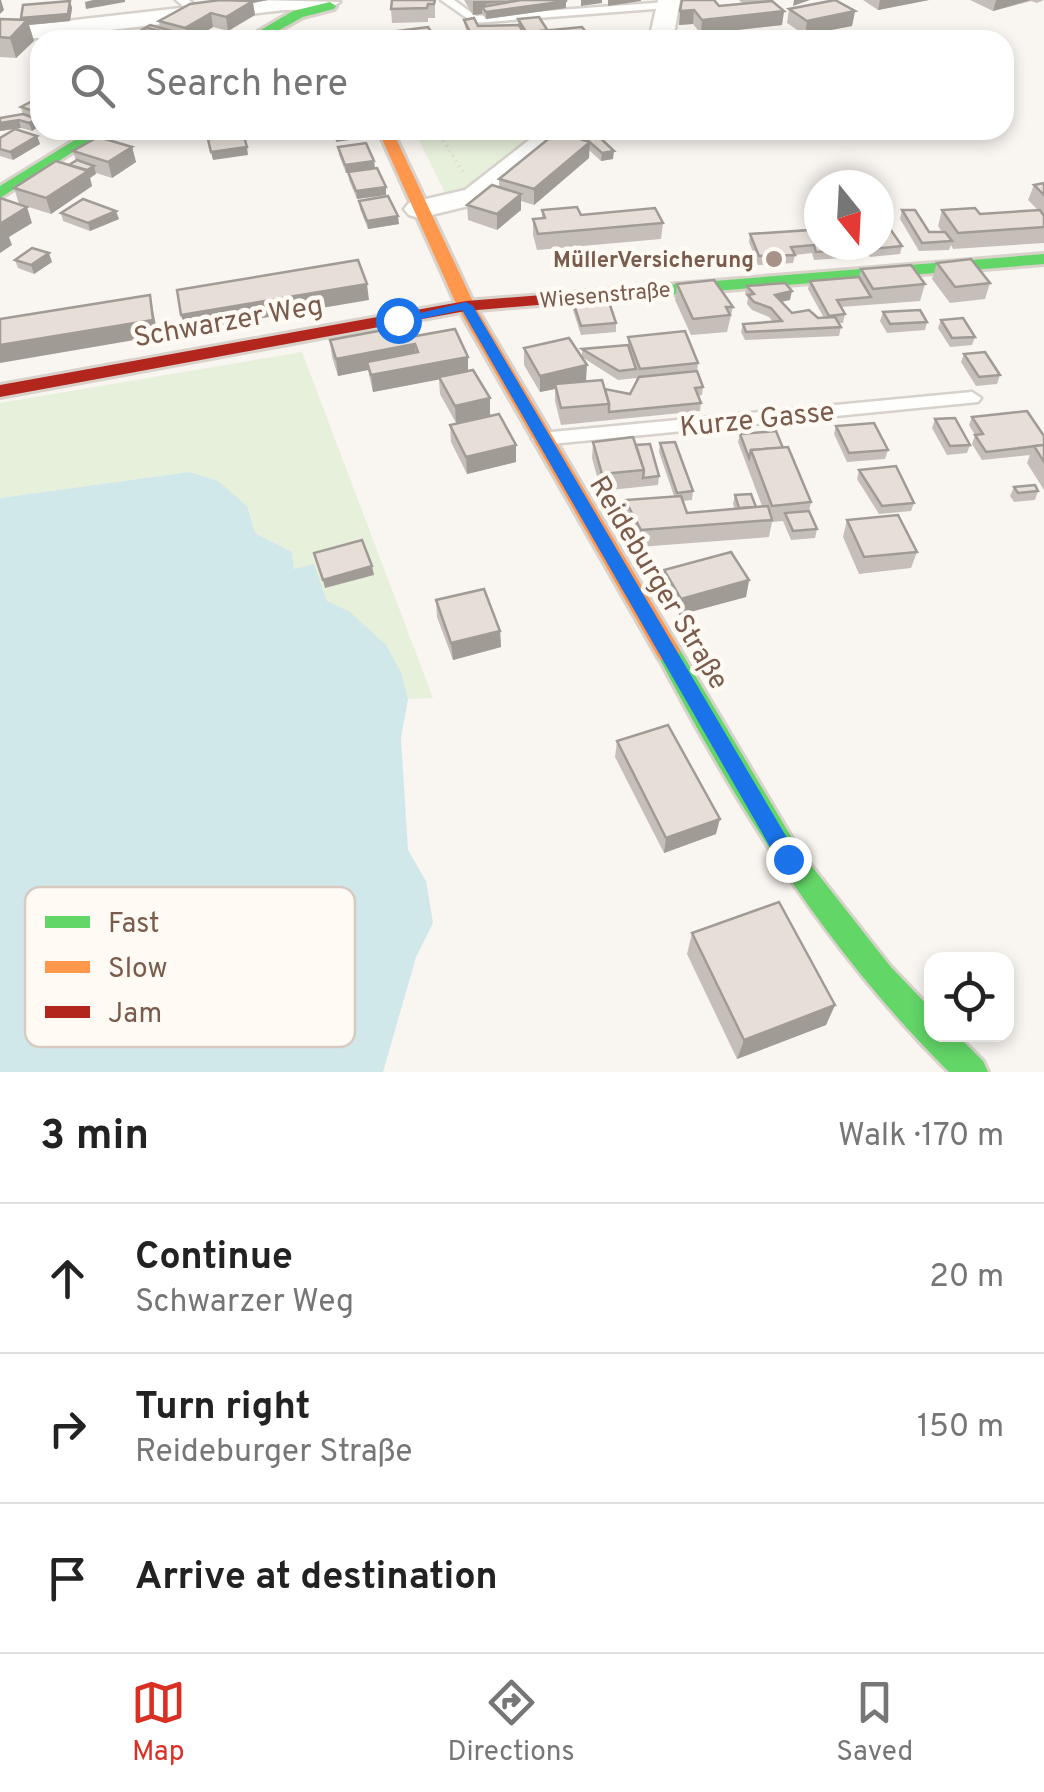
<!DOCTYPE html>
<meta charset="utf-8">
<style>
:root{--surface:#fff;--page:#f2f2f2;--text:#222;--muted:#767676;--line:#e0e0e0;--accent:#d93025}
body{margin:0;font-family:Overpass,sans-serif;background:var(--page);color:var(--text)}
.controls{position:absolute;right:30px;bottom:30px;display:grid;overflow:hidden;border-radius:20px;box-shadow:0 5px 15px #0003}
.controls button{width:90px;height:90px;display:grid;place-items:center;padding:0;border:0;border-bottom:2px solid var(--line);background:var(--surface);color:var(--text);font:50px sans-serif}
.compass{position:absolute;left:804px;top:170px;width:90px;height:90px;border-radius:50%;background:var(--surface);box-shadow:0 5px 15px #0003;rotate:162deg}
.stop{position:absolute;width:30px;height:30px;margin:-22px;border:8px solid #1a73e8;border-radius:50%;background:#fff}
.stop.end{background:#1a73e8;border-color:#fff;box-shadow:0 2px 10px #0008}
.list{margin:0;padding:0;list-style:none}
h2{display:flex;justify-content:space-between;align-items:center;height:130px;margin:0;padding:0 40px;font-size:42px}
h2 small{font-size:32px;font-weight:400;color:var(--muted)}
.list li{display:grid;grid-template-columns:65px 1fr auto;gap:30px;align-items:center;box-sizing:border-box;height:150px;padding:0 40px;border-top:2px solid var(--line)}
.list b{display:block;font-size:38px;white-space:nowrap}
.list p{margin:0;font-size:32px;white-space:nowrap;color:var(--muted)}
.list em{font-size:32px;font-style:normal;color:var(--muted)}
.icon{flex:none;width:55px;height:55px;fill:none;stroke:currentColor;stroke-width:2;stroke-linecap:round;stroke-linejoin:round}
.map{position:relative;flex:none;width:1044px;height:1072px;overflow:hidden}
.search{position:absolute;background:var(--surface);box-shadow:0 5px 15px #0003;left:30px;right:30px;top:30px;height:110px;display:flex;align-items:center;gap:25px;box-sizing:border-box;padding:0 35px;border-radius:30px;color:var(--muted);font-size:38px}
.sheet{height:580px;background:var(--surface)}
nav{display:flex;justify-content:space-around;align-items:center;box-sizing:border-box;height:140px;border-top:2px solid var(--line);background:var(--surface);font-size:28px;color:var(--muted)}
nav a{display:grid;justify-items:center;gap:5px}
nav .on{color:var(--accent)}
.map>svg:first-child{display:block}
</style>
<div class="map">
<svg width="1044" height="1072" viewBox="0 0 1044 1072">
<rect width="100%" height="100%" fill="#f9f5f0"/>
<g fill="#e7f0db">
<polygon points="414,130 548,130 473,191 447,197"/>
<path d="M302 352 433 698 408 699C398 659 365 619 327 601L314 565 294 569 292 552 255 533 189 472 0 498V403Z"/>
</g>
<polygon fill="#d0e8ea" points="189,472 218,481 247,506 255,533 292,552 294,569 314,564 327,601 350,612 386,645 401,672 408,699 401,738 408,850 426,881 433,923 416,957 383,1072 0,1072 0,498"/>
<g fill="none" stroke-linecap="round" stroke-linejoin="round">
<defs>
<g id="lane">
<polygon points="176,0 189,0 203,13 193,15"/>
<polygon points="441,0 454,0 476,16 667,2 673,5 667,8 474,23"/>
<polygon points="972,392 981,398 978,402 541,445 532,439 541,433"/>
</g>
<g id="street">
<polygon points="251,0 340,2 329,9 284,10 40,38 0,38 0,24 40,24"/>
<polygon points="658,0 680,0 673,40 649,40"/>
<polygon points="542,130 572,130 485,202 419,218 409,215 404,209 409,203 465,190"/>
</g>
<g id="fast">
<polygon points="330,2 336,6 334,9 303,17 261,40 244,40 293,11"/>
<polygon points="91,130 108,130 0,198 0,186"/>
<polygon points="1044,254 1044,264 580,302 571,297 580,292"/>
<path d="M668 642 677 645 799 850 890 966 932 1010V1034H956L983 1061 988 1072H949C826 950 736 805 656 652L659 645Z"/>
</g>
<polygon id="slow" points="378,130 392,130 475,306 677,645 680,652 677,659 668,662 659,659 457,306"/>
<polygon id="jam" points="580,292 586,293 586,301 466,311 0,397 0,385 466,301"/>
</defs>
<use href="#lane" stroke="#d7d1cb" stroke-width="5"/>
<use href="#street" stroke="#d7d1cb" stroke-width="5"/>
<use href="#fast" stroke="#d9d2cb" stroke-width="6"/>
<use href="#slow" stroke="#d9d2cb" stroke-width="6"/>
<use href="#jam" stroke="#d9d2cb" stroke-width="6"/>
<polyline stroke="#dcd5d0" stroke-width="4" stroke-dasharray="1 5" stroke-linecap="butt" points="437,130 464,174"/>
<use href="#lane" fill="#fefefd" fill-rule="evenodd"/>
<use href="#street" fill="#fefefd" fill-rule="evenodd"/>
<use href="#fast" fill="#63d668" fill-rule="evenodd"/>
<use href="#slow" fill="#ff974d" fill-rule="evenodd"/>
<use href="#jam" fill="#b3261e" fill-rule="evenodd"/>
</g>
<g fill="#c6bfb9" fill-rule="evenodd">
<polygon points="220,0 268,0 253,3 255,15 228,31 213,27 192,40 125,40 160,28 159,21"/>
<polygon points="435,0 435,18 428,18 428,22 392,23 391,9"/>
<polygon points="464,0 566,1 566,8 486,19 482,14 473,15"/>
<polygon points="682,0 719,6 743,4 739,0 770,0 784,11 782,25 701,34 693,24 679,25"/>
<polygon points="863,0 929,0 878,10"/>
<polygon points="970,0 1044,0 1037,3 1031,1 993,11"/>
<polygon points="70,1 72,8 70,21 29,25 34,41 16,58 0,57 0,19 21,20 21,18"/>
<polygon points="789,9 855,11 852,26 805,35 787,23"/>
<polygon points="518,19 548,31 592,40 527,40 524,36 524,40 471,40 465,27 464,20 478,26 518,25"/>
<polygon points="40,100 40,126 32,131 21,128 0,131 0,118 23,114 21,107"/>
<polygon points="137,130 162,130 153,135"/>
<polygon points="588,130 608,130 603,134"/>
<polygon points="37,136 40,144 13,160 0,156 0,138"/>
<polygon points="584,137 613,159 601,161 589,150 589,158 534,205 521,201 521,210 497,230 468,220 467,205 499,187 499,179 584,140"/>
<polygon points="132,147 136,162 112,178 96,173 90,178 92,186 51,214 19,204 14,188 69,165 76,161 73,151"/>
<polygon points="338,147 374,161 375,168 386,187 386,195 357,199 349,180 348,173 346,173 339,155"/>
<polygon points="1044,183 1044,243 953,249 951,245 949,250 919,251 900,219 902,210 929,232 942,232 938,226 942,210 980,214 1038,210 1028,200 1034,185"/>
<polygon points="359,201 399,224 368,229 360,209"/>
<polygon points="542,210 663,223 661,239 537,250 533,235 533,219 542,219"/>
<polygon points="61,213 119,219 90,231 63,221"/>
<polygon points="808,226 844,250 842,258 814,260 812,253 795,255 793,263 758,265 749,242 750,234 807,230"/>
<polygon points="862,245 879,245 902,246 900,254 870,257"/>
<polygon points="15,260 52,262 34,274 18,268"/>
<polygon points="937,263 990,283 985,299 950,303 932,279"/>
<polygon points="861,269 925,284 920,301 841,307 845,314 843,323 839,323 841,327 839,336 745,340 741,332 743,324 773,322 769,317 752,310 747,304 748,298 745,294 747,286 790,300 781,302 792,313 824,318 808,289 810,281 859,277"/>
<polygon points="677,284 733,307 727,332 691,335 675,300"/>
<polygon points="573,302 616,323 616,332 581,335 573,310"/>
<polygon points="883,312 927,322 925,330 887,333 880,321"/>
<polygon points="941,320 975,337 972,345 950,347 938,328"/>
<polygon points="410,337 468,371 490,398 490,415 456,423 440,394 439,379 373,392 368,370 338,376 332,357 330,340"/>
<path d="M628 337 698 363 697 371 703 387 702 395 698 396 701 403 700 411 561 425 555 401V389L540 392 524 365V348L582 357V349L628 345ZM582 357 618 380 636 378 637 382 630 394 605 389 586 382Z"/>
<polygon points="964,354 1000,375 997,384 976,386 961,362"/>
<polygon points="972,417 1044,436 1044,490 1027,463 1030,455 982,460 972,444 975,435 969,425"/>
<polygon points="935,419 970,445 967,453 947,455 932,428"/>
<polygon points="450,425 516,462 467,474 451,442"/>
<polygon points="836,426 888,450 885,459 847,462 834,434"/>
<polygon points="740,434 783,448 811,502 809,511 817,529 815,538 791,540 783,521 772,522 769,537 639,547 623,516 625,500 674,496 659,452 660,443 693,491 692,500 683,501 687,513 735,509 733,504 735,495 756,507 762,506 738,442"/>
<polygon points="593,442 636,445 659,476 658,485 601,491 592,458"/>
<polygon points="859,470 914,503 911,511 879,514 857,479"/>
<polygon points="1014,487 1038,491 1035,500 1014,502 1010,496"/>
<polygon points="847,520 917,552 911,568 859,574 843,537"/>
<polygon points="664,570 749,580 746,597 679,615 662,587"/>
<polygon points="436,600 500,631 501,647 453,660 437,617"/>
<polygon points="617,741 716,834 664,853 615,757"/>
<polygon points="692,933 835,1005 826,1025 737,1059 687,954"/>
</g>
<g fill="#a19b96">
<polygon points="0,0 1,0 4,10 0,14"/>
<polygon points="93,0 125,0 125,2 86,9 85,2"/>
<polygon points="248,0 268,0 253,3 255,15 228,31 226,17"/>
<polygon points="517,0 486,4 486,12 566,1 566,8 486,19 486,12 482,7 482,14 473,15 473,1"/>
<polygon points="581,0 602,0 602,3 581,6"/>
<polygon points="608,0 641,0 641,1 608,6"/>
<polygon points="794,0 810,0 793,6"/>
<polygon points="880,0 929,0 878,10"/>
<polygon points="996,0 1031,0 993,11"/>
<polygon points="70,1 72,8 70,21 29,25 34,41 16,58 10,38 23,25 21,18"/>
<polygon points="694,10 693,24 679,25 680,11"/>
<polygon points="784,11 782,25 701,34 702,20"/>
<polygon points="855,11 852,26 805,35 807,21"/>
<polygon points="211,13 213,27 192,40 188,40 185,28"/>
<polygon points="524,34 524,40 474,40"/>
<polygon points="541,35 541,40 529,40 529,37"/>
<polygon points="434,36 434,40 414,40 413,38"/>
<polygon points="37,119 39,126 32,131 29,123"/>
<polygon points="19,120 21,128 0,131 0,123"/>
<polygon points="363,131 364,138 336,142 335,135"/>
<polygon points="37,136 40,144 13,160 10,152"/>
<polygon points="590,142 589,158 534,205 534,189"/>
<polygon points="132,147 136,162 112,178 108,162"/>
<polygon points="247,147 248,155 213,160 211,152"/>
<polygon points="614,151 613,159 601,161 602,153"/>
<polygon points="374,161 375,169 346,173 345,165"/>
<polygon points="94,166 96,174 90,178 92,186 51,214 46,198"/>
<polygon points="386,187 386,195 357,199 356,191"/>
<polygon points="521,194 521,210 497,230 497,214"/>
<polygon points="27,207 32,223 9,237 12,245 0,253 0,224"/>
<polygon points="116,211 119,219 90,231 88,223"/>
<polygon points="398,216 399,224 368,229 367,221"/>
<polygon points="49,253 52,262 34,274 31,265"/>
<polygon points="367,284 369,300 185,331 181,315"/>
<polygon points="792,291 790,300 773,303 775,295"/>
<polygon points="150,295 158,336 0,363 0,345"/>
<polygon points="415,344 416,361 367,362 368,370 338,376 336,359"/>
<polygon points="468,357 468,374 373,392 371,375"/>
<polygon points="587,365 586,382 555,384 555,389 540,392 540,376"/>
<polygon points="490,398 490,415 456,423 455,406"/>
<polygon points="516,445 516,462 467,474 466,457"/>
<polygon points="372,566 374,575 325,588 323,580"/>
<polygon points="749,580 746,597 679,615 681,599"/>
<polygon points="500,631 501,647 453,660 451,643"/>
<polygon points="720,819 716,834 664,853 666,838"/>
<polygon points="835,1005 826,1025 737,1059 744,1040"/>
</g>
<g fill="#e6ded7" stroke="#a19b96" stroke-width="2.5">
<polygon points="220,0 253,1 226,17 211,13 185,28 159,21 190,4"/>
<polygon points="392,0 435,0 434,4 428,4 427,8 391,9"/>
<polygon points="521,0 566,0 566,1 486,12 482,7"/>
<polygon points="682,0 714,0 719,6 772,1 784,11 702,20 694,10 680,11"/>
<polygon points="835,0 855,11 807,21 789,9"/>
<polygon points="70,1 68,14 21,18 23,5"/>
<polygon points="539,17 548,31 541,31 541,35 529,37 518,19"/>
<polygon points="474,18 478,26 519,25 524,34 474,40 464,20"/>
<polygon points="0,19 27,20 10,38 0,37"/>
<polygon points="150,25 187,35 175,40 174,34 147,28 138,32"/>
<polygon points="428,27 434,36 413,38 414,40 378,40 374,34"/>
<polygon points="582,27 592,40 547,40 541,31"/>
<polygon points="147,28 174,34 164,40 125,40"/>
<polygon points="36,99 40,100 40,113 21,107"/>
<polygon points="23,114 37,119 29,123 19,120 0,123 0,118"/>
<polygon points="15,129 37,136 10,152 0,149 0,138"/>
<polygon points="242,130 247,147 211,152 207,135"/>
<polygon points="333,130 363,130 363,131 335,135"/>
<polygon points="557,132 590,142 534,189 499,179"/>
<polygon points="596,134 614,151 602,153 584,137"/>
<polygon points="98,137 132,147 108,162 73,151"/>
<polygon points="366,143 374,161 345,165 338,147"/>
<polygon points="77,160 94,166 87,170 69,165"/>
<polygon points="56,161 88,171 46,198 14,188"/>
<polygon points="377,168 386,187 356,191 348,172"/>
<polygon points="1044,183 1044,195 1034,185"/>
<polygon points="492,185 521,194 497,214 467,205"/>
<polygon points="388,196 398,216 367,221 359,201"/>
<polygon points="0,198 27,207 0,224"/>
<polygon points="83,199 116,211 88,223 61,213"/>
<polygon points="577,207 581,215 655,208 663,223 538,234 533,219 545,218 542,210"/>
<polygon points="975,208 980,214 1040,210 1044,216 1044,227 958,233 942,210"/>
<polygon points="902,210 915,210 929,232 945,232 952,241 922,243"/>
<polygon points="881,216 902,246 872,249 870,245 879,245 879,217"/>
<polygon points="808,226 819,226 819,245 842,245 844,250 816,252 814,245 791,247 795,255 759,256 750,234 809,230"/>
<polygon points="32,248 49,253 31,265 15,260"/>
<polygon points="971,259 990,283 955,287 937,263"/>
<polygon points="358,260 367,284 181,315 177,290"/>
<polygon points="911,265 925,284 873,289 861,269"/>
<polygon points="859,277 871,297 837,300 845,314 829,316 810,281"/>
<polygon points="714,280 733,307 726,307 730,315 693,319 677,284"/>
<polygon points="785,283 792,291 775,295 792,313 809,310 818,318 835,317 841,327 746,332 743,324 782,321 771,308 754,302 748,295 754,294 747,286"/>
<polygon points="150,295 153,320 0,345 0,319"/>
<polygon points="608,299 616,323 581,326 573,302"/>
<polygon points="920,310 927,322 890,324 883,312"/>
<polygon points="963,318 975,337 952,338 941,320"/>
<polygon points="405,326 410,337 455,329 468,357 371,375 367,362 418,352 415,344 336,359 330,340"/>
<polygon points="685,331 698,363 640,369 628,337"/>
<polygon points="569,338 587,365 540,376 524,348"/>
<polygon points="628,345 636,369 619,371 582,349"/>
<polygon points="985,352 1000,375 979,377 964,354"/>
<polygon points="473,370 490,398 455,406 439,377"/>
<polygon points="697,371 703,387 695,388 701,403 609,412 609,404 605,389 630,394 639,377"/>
<polygon points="602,380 609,404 561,408 555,384"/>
<polygon points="1027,411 1044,436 1044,445 986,452 975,435 983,434 972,417"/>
<polygon points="499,414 516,445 466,457 450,425"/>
<polygon points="955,418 970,445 950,446 935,419"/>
<polygon points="874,423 888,450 849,453 836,426"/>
<polygon points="776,431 783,448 751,450 749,458 740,434"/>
<polygon points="633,437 644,470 602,474 593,442"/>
<polygon points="675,442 693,491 677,493 660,443"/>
<polygon points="650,444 659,476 643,478 644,470 636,445"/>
<polygon points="1044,445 1044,462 1034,446"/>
<polygon points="788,447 811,502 772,506 751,450"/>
<polygon points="896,466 914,503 882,506 859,470"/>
<polygon points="1035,485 1038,491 1018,493 1014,487"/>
<polygon points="751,494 756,507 739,508 735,495"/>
<polygon points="681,496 687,513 768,506 772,520 641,530 625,500"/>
<polygon points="809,511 817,529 793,531 785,513"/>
<polygon points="898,515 917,552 864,557 847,520"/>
<polygon points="362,540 372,566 323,580 314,553"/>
<polygon points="731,552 749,580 681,599 664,570"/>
<polygon points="484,589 500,631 451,643 436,600"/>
<polygon points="668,725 720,819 666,838 617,741"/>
<polygon points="779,902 835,1005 744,1040 692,933"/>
</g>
<polygon fill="#1a73e8" points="466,302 473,306 796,853 799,859 796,866 781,866 462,310 398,324 391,320"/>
<circle fill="#a69286" stroke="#fffaf3" stroke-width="4" cx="774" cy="259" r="10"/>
<g text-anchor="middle" stroke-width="9" stroke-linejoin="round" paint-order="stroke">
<g font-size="22" font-weight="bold" fill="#7a5c4d" stroke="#fffaf3" text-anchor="end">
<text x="754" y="267">MüllerVersicherung</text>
</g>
<g font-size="22" fill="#7a5c4d" stroke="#fffaf3">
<text transform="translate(605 294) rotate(-5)" y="8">Wiesenstraße</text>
</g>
<g font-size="28" fill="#7a5c4d" stroke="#fffaf3">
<text transform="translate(228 320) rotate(-10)" y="10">Schwarzer Weg</text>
<text transform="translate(757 418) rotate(-6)" y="10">Kurze Gasse</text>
<text transform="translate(660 582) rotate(59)" y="10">Reideburger Straße</text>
</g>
</g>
<rect x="25" y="887" width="330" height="160" rx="15" fill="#fffaf3" stroke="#d7cbc1" stroke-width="2.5"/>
<rect x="45" y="916" width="45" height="12" fill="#63d668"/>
<rect x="45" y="961" width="45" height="12" fill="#ff974d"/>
<rect x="45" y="1006" width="45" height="12" fill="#b3261e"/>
<g font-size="28" fill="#7a5c4d">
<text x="108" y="932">Fast</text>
<text x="108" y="977">Slow</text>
<text x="108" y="1022">Jam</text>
</g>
</svg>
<div class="controls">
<button><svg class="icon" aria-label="locate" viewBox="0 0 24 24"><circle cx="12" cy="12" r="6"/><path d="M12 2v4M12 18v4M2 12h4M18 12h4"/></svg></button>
</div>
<svg class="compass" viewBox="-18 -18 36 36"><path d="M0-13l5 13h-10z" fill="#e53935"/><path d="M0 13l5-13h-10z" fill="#767676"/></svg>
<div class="stop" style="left:398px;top:320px"></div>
<div class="stop end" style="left:788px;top:859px"></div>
<div class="search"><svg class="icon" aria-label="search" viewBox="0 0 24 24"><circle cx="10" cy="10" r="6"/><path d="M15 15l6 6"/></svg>Search here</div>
</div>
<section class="sheet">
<h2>3 min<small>Walk · 170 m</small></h2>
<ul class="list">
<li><svg class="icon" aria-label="ahead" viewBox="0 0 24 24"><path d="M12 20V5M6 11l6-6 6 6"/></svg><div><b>Continue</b><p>Schwarzer Weg</p></div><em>20 m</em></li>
<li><svg class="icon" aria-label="right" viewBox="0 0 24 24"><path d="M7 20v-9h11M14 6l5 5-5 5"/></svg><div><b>Turn right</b><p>Reideburger Straße</p></div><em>150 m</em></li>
<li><svg class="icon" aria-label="arrive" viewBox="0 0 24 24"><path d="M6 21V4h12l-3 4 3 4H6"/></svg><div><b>Arrive at destination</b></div></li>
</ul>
</section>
<nav>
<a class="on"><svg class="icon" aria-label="map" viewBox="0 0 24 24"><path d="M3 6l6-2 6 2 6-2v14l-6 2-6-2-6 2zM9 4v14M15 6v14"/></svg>Map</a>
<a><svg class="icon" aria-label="directions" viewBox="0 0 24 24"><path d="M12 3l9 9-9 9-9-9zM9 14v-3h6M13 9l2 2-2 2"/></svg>Directions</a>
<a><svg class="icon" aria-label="saved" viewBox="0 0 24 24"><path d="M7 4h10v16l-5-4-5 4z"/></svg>Saved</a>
</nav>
